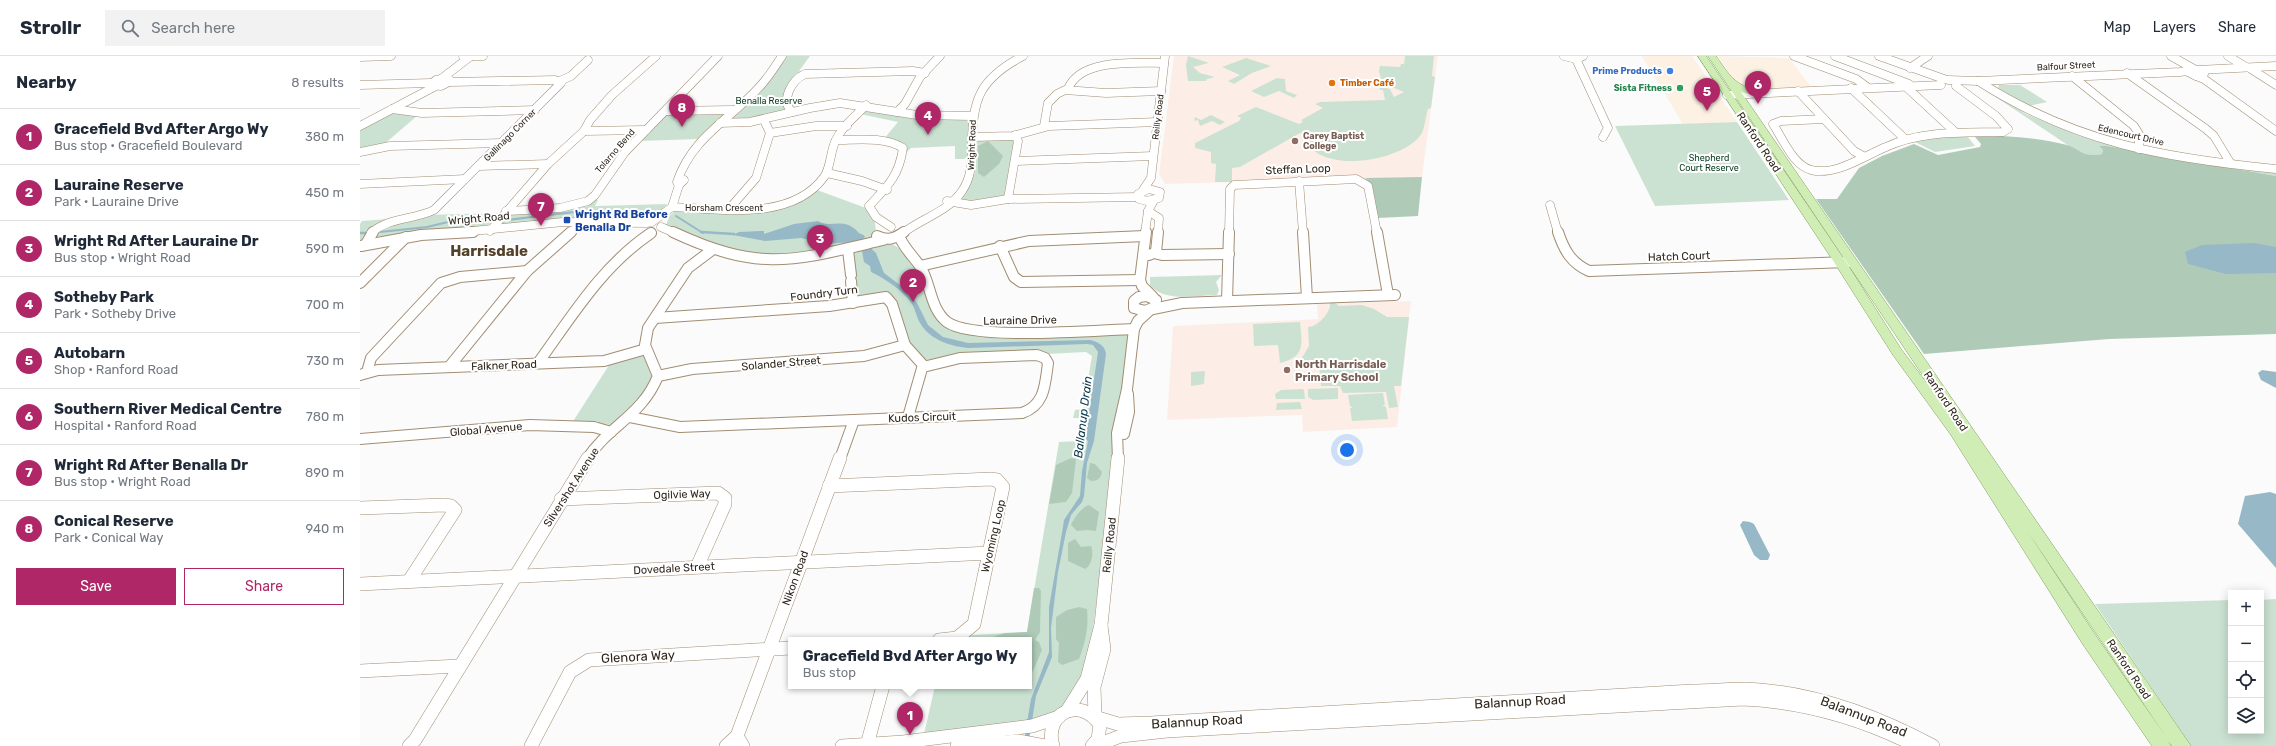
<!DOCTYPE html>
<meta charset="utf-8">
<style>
:root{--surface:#fff;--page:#f2f2f3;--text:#1f2937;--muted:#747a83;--line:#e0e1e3;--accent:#b02767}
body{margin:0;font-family:Rubik,sans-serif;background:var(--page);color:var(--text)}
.controls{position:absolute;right:12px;bottom:12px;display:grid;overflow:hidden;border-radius:0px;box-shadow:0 2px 10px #0003}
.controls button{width:36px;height:36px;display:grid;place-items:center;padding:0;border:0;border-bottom:1px solid var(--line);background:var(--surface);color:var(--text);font:20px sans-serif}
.you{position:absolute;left:987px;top:394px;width:14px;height:14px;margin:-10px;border:3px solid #fff;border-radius:50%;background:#1a73e8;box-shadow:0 0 0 6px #1a73e833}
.badge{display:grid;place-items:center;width:26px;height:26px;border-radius:50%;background:var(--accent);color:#fff;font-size:13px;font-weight:700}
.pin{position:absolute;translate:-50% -33px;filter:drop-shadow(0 1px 2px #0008)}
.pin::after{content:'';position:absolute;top:21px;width:14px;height:12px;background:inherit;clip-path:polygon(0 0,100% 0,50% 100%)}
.popup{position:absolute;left:428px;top:581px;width:244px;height:52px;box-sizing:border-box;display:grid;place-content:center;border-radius:0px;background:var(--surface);filter:drop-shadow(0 1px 3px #0005);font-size:13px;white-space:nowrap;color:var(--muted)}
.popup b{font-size:15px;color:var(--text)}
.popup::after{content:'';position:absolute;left:50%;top:100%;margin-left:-8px;border:8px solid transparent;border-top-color:var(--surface)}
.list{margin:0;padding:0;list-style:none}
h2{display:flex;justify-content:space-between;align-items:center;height:52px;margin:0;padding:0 16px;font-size:17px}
h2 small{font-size:13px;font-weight:400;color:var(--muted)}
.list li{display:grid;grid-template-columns:26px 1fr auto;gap:12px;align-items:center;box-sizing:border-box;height:56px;padding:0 16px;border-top:1px solid var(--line)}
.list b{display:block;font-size:15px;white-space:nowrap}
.list p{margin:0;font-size:13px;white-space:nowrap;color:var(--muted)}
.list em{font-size:13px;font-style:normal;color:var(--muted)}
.actions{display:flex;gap:8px;padding:12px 16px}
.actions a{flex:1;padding:9px 0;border:1px solid var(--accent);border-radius:0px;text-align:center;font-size:14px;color:var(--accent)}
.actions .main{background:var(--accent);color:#fff}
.icon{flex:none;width:22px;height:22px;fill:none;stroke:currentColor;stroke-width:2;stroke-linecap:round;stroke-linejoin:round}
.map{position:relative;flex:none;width:1916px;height:690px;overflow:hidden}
header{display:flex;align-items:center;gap:24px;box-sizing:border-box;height:56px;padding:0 20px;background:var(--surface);border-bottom:1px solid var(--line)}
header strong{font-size:19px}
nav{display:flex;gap:22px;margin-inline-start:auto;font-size:14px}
.search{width:280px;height:36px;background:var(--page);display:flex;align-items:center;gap:10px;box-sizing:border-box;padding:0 14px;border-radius:0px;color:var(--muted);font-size:15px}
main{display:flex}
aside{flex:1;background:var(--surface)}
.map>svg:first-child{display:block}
</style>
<header>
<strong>Strollr</strong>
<div class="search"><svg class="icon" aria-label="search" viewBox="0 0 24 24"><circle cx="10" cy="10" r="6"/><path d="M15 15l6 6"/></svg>Search here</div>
<nav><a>Map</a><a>Layers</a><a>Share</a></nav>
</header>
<main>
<aside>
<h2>Nearby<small>8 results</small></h2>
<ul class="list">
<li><span class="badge">1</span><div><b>Gracefield Bvd After Argo Wy</b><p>Bus stop · Gracefield Boulevard</p></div><em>380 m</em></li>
<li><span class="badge">2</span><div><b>Lauraine Reserve</b><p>Park · Lauraine Drive</p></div><em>450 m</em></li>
<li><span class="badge">3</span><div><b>Wright Rd After Lauraine Dr</b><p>Bus stop · Wright Road</p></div><em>590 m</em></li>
<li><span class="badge">4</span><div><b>Sotheby Park</b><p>Park · Sotheby Drive</p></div><em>700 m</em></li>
<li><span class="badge">5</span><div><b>Autobarn</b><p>Shop · Ranford Road</p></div><em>730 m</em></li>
<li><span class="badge">6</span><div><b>Southern River Medical Centre</b><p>Hospital · Ranford Road</p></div><em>780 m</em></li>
<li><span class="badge">7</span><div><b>Wright Rd After Benalla Dr</b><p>Bus stop · Wright Road</p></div><em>890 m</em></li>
<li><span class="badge">8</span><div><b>Conical Reserve</b><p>Park · Conical Way</p></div><em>940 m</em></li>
</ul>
<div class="actions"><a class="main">Save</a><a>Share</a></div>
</aside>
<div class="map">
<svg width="1916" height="690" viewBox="0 0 1916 690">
<rect width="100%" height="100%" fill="#fbfbfb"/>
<g fill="#fcf1e3">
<polygon points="1282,0 1332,0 1377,66 1323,68"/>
<polygon points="1358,0 1429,2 1452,32 1391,34 1377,29"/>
</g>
<g fill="#fceee7">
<polygon points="814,0 1078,0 1062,121 805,128 799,118"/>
<polygon points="1051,245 1037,371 943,376 942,359 807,364 813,270 958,263 957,248"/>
</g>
<g fill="#cbe2d2">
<polygon points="425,0 450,0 439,15 452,15 438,21 426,54 378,66 368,62"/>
<polygon points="828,0 849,7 833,11 840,17 855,21 847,23 846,25 828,25 826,9"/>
<path d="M1045 0H1074L1072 20 1075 21 1071 52 1068 53C1065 61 1065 74 1060 80 1041 104 974 116 951 92 947 88 944 85 945 79L940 77 880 111 872 112V126H855L856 108 851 107V96L835 92V87L879 65 881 62 877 60 896 51 939 68 943 66 941 64 963 52 955 48 960 46 1025 44 1023 34H1020L1019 30 1030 33 1034 41 1044 36 1022 27 1019 15 1020 10 1040 11 1041 8H1044Z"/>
<polygon points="886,2 911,10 892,17 874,28 868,25 880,19 862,11"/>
<polygon points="917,22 925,23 926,35 937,39 934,42 919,35 904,41 891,35"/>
<polygon points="1639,29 1660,29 1687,46 1669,50 1638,32"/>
<polygon points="1621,31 1666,58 1721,80 1916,115 1916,120 1747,90 1739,90 1743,94 1742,98 1731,100 1718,96"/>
<polygon points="508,54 606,63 609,65 609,100 604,103 595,103 595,90 551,92 547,96 544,89 523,84 538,66 500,58"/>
<polygon points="34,56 58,59 22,90 0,94 0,72"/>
<polygon points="365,57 339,83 279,85 307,58"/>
<polygon points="851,59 865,66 860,69 852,65 840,70 838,64 834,65 835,61 841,64"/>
<polygon points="1377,66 1429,144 1295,150 1255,70"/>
<polygon points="1591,80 1607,80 1615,90 1575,96 1555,86"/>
<polygon points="619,84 654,84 646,138 644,140 621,146 601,144 615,117 617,86"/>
<polygon points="457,134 506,152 515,166 516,177 506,184 464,198 376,199 306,169 310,159 317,154 392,154"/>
<polygon points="233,144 238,144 235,150 307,148 293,164 140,169 140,165 151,157 221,151"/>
<polygon points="141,157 126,171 14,181 20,172 65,159"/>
<polygon points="28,163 28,164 0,186 0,168 2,165"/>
<path d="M530 187C553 197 556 219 568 238 576 251 588 262 598 274L767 277 769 281 729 606 707 647 685 664 564 678 575 630H669V584H603L612 579 667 576 699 386 718 385 722 362H713L715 354 723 353 732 300 726 296 565 304 547 284 535 245 498 243 493 197Z"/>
<path d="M862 219 856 226 859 234 857 239C836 239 805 247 790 229V221Z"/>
<path d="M970 247H975L979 250 1002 249 1014 253 1027 261H1049L1041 330H1034L1038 351 1029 352 1026 336 983 337 980 330H961L959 309 940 310V305L949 290 948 271C957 271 971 257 970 247Z"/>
<path d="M940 266C942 287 946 301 920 307L918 289 894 290 893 268Z"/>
<polygon points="282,299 285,300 293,321 291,329 258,366 249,369 238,367 238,365 212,367 251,306"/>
<polygon points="845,315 844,328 831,330 831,316"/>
<polygon points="978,332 978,343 953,344 948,341 948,333"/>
<polygon points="942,333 944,334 945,343 916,343 915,338 921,334"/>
<polygon points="1023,337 1025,349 1022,349 1026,351 1028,363 992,365 990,352 993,352 990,350 988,339"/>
<polygon points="940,346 942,353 916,354 917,347"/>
<polygon points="1916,543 1916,690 1831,690 1735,548 1871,544 1871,675 1901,675 1901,544"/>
</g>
<g fill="#afcbb7">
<path d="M1617 79C1646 80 1678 81 1707 89 1722 94 1722 102 1742 98L1743 94 1739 90H1747L1916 120V278L1749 283 1564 298 1456 143H1477L1499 112 1522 100 1554 88 1578 99 1620 91 1621 88 1615 81Z"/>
<polygon points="628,85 643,100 639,108 624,121 618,117 618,90"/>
<polygon points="1062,121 1058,160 1018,162 1010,127 1005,122"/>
<polygon points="711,402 716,403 712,437 706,446 689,448 696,409"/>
<path d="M730 407 735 408 742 416C741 422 738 425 731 425L727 422Z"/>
<path d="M729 449 739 456 736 475 727 474 717 475 711 469C714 462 722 451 729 449Z"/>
<path d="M715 483 721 491 731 490C734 497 732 509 725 513L708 505V487Z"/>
<polygon points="674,532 679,532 681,535 680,576 675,584 679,586 682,594 669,624 669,584 630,584 629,582 645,577 667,576"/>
<path d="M719 551 727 553C729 571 725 587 719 603L702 609 698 606 699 587 696 583V561L707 554Z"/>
</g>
<g fill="#97b8c6">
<path d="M458 165C469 173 484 160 498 176 500 179 503 177 505 181L502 184 516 197 524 217 548 235 557 247 568 269 583 281 608 287 730 284C738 286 745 289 746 298L734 385 727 407 724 440 722 446 711 459 706 476 698 516 691 572 692 601 676 640 668 690H663L671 643 689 596V551L703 471 704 464 720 440 722 415 728 385 725 383 738 296 733 289 727 288 608 292C590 290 570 284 560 267 556 260 555 251 550 245 542 234 524 222 511 216L510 210 504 206 502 195 493 186 466 188 441 182 405 185 373 179 379 176 401 175H404V178L434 168Z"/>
<polygon points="1894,187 1916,191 1916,217 1866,218 1828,208 1825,196 1842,189"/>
<polygon points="1902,314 1916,316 1916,332 1901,324 1898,317"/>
<polygon points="1910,436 1916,438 1916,512 1878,468 1885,440"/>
<polygon points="1383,465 1390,466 1394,468 1410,499 1408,504 1400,504 1394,499 1380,469"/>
</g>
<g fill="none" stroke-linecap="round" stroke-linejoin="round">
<g stroke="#97b8c6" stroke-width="2">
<polyline points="316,160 343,177"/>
<polyline points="147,164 214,156 291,159"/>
<polyline points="20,176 67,171 88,166 128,165"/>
<polyline points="0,177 6,177"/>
</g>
<g stroke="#97b8c6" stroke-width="2.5">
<polyline points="341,176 374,178"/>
<polyline points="0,177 6,177"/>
</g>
<defs>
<g id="minor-far2">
<polyline points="103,0 123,0"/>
<polyline points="1204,0 1216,3 1223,0"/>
<polyline points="1434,0 1496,23 1507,31"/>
<polyline points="1475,0 1549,28"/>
<polyline points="1519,0 1584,23"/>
<polyline points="1811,0 1834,13"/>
<polyline points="1868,0 1886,11"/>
<polyline points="0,1 31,0"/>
<polyline points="1216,3 1248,72 1243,81"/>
<polyline points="1550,12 1568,0"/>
<polyline points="1891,13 1916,29"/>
<polyline points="1838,14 1916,10"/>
<polyline points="1767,17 1846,73 1854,80 1871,108"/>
<polyline points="1712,20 1774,70 1779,78 1779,93"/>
<polyline points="1836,20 1844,23 1916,75"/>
<polygon points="87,22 91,25 81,30 70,29 76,24"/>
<polyline points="81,23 111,0"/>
<polyline points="1588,24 1618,25 1820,16 1835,14 1844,18 1836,20 1826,15"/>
<polyline points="200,25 211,20 228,4"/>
<path d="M1618 25C1715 87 1804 102 1916 113"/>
<polyline points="0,29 71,27"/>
<polyline points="1544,29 1594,75"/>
<polyline points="1491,32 1545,83"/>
<path d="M708 33C720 2 776 7 804 7"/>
<polyline points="1438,35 1494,95 1503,100"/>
<polyline points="1367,39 1581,29"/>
<polyline points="32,53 62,57 175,54"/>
<polyline points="307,55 372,54"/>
<path d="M432 56C420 44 432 24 445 18L553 15 565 17"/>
<polyline points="537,56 545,48 560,21 580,0"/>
<path d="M1464 63 1421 65 1413 68C1423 83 1433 109 1451 114 1476 120 1504 100 1526 91 1562 74 1604 77 1643 76L1648 73 1636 60 1596 30"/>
<polyline points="360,67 390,66 450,52 480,47 557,59 613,60"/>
<polyline points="0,70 74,31"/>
<polyline points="684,70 688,47 697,38 705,34 746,37 801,35"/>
<polyline points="224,75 286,74"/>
<polyline points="410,77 456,70 487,70"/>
<polyline points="612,81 653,80 689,70 798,66"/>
<path d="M476 84C497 84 524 80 543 92 539 120 528 130 509 150L516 161 531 171"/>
<polyline points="0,96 30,90 142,87"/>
<polyline points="655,105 793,100"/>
<polyline points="119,110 188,108"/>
<polyline points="467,117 502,125 527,134"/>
<polyline points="939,125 943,177"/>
<polyline points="0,128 105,123"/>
<path d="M319 129 317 126C333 79 372 63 402 28 410 19 416 9 422 0"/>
<polygon points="789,133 800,136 799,142 787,145 779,143 778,138"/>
<polyline points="783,134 791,122 805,0"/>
<polyline points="648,143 658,85 655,79"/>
<polyline points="587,145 611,149 648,143 778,141"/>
<polyline points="1190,149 1198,177"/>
<path d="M312 151C360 153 431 166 464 121 471 111 470 97 475 86 481 71 495 61 506 49"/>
<polyline points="370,152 396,122 410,77 404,64"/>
<polyline points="146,155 200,152 228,145 235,139 265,96 358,0"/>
<polyline points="788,155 799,162 798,177"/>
<polyline points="292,166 312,151 319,129 324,124"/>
<polyline points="301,171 315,177"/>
<polyline points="130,175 188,108 224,75 230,64 252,39 296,0"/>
<path d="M11 177C29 161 53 164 74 154L201 27 195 24 90 26"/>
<polyline points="93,177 203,166 287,167"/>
<polyline points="210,177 223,166"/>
<path d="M543 177C561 163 589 155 602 135 611 122 612 107 612 91 612 44 619 23 663 0"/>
<polyline points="785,177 788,155 794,144"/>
<polyline points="869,177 870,133 874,129 996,123 1008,130 1017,177"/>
</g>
<g id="minor-far1">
<path d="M313 176C401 217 433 205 523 184"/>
<polyline points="786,176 780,224 782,230 793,241"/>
<polyline points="943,176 947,242"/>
<polyline points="1017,176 1028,239"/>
<path d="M1198 176C1204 194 1211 207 1229 215L1488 206"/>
<path d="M517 180C528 185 534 183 544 176"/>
<path d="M539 180C544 192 552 199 560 210 571 227 570 253 587 266 613 285 737 274 774 273"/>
<polyline points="6,188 13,176"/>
<polyline points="1,190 61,179 113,176"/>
<polyline points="640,190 654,221 661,226 780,224"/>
<polyline points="488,194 491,219"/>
<polyline points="794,197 802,199 869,198"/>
<polyline points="789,199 796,196 798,176"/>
<polyline points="560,210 669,185 785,180"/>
<polyline points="491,225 493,247"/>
<polyline points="0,227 46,181"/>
<polygon points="787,240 796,244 795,251 785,255 774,252 774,245 779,241"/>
<polyline points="867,245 869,176"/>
<polyline points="793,253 822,247 1035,239"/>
<polyline points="295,262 469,250 526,241 532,248 545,289 563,309 548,361"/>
<path d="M178 307C212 260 242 210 291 177"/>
<polyline points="89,311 167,215 211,176"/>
<polyline points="7,316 11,302 81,227 100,221 167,215"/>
<polyline points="0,319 18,314 244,305 286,293"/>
<polyline points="298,320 332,313 504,300 545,289"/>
<path d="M270 361 320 371 662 357C685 349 685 329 688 307L685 302 677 299 600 302 563 311"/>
<polyline points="764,378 769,356 768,338"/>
<polyline points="0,383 170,369 234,371 251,376"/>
<path d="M227 403C248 370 282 360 298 320L285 289 288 272 328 212 352 194"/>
<polyline points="480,403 494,364"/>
<polyline points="758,403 757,377 767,333 774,273 778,265 790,254"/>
</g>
<g id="minor">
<polyline points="469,430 631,423 637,424 643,431 614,568 597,582 579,584"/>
<polyline points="201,443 358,437 365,442 365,448 337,511"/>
<polyline points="0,452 84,449 91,450 95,454 49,525"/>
<polyline points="0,528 629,497"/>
<polyline points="0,615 99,610"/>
<polyline points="707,655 727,623 741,569 758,402"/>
<polyline points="735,659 734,631 744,593 741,570"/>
<path d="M738 662 758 668 791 667 1332 635C1350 635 1369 633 1387 633 1453 636 1515 659 1573 690"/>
<polyline points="377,680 480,402"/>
<polyline points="507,689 523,630"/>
<polyline points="49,690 55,684 228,402"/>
<polyline points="171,690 210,616 229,604 431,592"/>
<polyline points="366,690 377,680 383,690"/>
<polyline points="482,690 543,686 672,670 699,661"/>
<polyline points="597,690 658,685 685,690"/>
<path d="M693 690C683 657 721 639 740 669L738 683 732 690"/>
<path d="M734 690 761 680 807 675 1383 643C1445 646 1501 662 1556 690"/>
</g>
<path id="major" d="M1338 0H1346L1486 206 1541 293 1578 342 1348 0H1356C1370 20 1374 29 1399 35L1400 37 1396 40 1381 36 1831 690H1812L1808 685 1811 690H1792L1722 587 1591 379 1533 299 1474 206ZM1666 473 1806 681 1734 577Z"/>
</defs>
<use href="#minor-far2" stroke="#a28d73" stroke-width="9"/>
<use href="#minor-far1" stroke="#a28d73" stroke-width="12"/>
<use href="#minor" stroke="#a28d73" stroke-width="14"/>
<use href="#major" stroke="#83a05f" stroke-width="1"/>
<use href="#minor-far2" stroke="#fff" stroke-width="8"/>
<use href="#minor-far1" stroke="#fff" stroke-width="10"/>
<use href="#minor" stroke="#fff" stroke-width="13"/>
<use href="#major" fill="#cfedb4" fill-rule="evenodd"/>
</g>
<circle fill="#3f7fe0" stroke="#fff" stroke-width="1.5" cx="1310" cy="15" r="4"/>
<circle fill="#e8710a" stroke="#fff" stroke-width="1.5" cx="972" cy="27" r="4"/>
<circle fill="#2e9e5b" stroke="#fff" stroke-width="1.5" cx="1320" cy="32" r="4"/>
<g fill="#8d6e63" stroke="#fff" stroke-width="1.5">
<circle cx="935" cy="85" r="4"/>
<circle cx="927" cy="314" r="4"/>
</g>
<rect fill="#1a4fb4" stroke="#fff" stroke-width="1.5" x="203" y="160" width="8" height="8" rx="2"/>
<g text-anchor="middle" stroke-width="4" stroke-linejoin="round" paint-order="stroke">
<g font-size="9" fill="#30271d" stroke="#fff">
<text transform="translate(1706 10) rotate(-3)" y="3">Balfour Street</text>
<text transform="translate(798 61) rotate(-83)" y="3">Reilly Road</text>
<text transform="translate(150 79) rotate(-45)" y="3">Gallinago Corner</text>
<text transform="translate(1771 79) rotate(13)" y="3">Edencourt Drive</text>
<text transform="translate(612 89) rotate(-88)" y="3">Wright Road</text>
<text transform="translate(255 95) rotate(-49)" y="3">Tolarno Bend</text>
<text x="364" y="155">Horsham Crescent</text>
</g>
<g font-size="9" font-weight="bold" fill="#366cbe" stroke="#fff" text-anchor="end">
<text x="1302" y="18">Prime Products</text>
</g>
<g font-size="9" font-weight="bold" fill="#c56008" stroke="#fff" text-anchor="start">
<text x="980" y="30">Timber Café</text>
</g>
<g font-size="9" font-weight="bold" fill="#27864d" stroke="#fff" text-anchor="end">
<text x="1312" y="35">Sista Fitness</text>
</g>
<g font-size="9" fill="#06381d" stroke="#fff">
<text x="409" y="48">Benalla Reserve</text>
<text x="1349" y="105">Shepherd<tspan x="1349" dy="10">Court Reserve</tspan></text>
</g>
<g font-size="9" font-weight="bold" fill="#785e54" stroke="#fff" text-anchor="start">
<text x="943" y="83">Carey Baptist<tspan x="943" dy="10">College</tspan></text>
</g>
<g font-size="11" fill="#30271d" stroke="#fff">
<text transform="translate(1399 86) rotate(56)" y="4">Ranford Road</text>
<text transform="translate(938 113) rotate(-2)" y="4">Steffan Loop</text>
<text transform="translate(119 162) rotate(-5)" y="4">Wright Road</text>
<text transform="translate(1319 200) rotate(-2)" y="4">Hatch Court</text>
<text transform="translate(464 237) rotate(-7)" y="4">Foundry Turn</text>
<text transform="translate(660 264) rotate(-1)" y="4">Lauraine Drive</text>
<text transform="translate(421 307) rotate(-5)" y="4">Solander Street</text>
<text transform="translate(144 309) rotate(-2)" y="4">Falkner Road</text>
<text transform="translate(1586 345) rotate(56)" y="4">Ranford Road</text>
<text transform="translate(562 361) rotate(-2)" y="4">Kudos Circuit</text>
<text transform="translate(126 373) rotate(-5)" y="4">Global Avenue</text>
<text transform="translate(211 431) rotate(-57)" y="4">Silvershot Avenue</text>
<text transform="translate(322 438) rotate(-2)" y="4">Ogilvie Way</text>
<text transform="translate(633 480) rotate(-77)" y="4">Wyoming Loop</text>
<text transform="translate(749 489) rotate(-84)" y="4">Reilly Road</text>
<text transform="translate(314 512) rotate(-3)" y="4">Dovedale Street</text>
<text transform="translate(435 522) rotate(-70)" y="4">Nikon Road</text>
<text transform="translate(1769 613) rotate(56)" y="4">Ranford Road</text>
</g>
<g font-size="11" font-weight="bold" fill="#164399" stroke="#fff" text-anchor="start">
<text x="215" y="162">Wright Rd Before<tspan x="215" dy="13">Benalla Dr</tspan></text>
</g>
<g font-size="11" font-weight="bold" fill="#785e54" stroke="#fff" text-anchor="start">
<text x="935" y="312">North Harrisdale<tspan x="935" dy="13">Primary School</tspan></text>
</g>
<g font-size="12" font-style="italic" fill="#063748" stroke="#fff">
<text transform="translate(723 361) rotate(-83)" y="4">Ballanup Drain</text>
</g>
<g font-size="13" fill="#30271d" stroke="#fff">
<text transform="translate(278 600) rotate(-3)" y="5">Glenora Way</text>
<text transform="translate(1160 645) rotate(-3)" y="5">Balannup Road</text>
<text transform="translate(1504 660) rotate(21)" y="5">Balannup Road</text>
<text transform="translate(837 665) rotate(-3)" y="5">Balannup Road</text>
</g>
<g font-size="15" font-weight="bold" fill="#534129" stroke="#fff">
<text x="129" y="200">Harrisdale</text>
</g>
</g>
</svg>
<div class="controls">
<button>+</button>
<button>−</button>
<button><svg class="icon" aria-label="locate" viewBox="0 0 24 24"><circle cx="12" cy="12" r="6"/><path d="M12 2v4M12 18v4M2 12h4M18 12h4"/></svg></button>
<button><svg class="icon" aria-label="layers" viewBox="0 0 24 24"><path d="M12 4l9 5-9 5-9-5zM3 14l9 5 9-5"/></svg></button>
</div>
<div class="you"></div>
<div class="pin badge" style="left:550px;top:679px">1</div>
<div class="popup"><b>Gracefield Bvd After Argo Wy</b>Bus stop</div>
<div class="pin badge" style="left:553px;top:246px">2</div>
<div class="pin badge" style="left:460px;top:202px">3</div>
<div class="pin badge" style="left:568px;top:79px">4</div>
<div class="pin badge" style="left:1347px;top:55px">5</div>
<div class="pin badge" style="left:1398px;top:48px">6</div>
<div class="pin badge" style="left:181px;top:170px">7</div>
<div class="pin badge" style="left:322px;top:71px">8</div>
</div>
</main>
